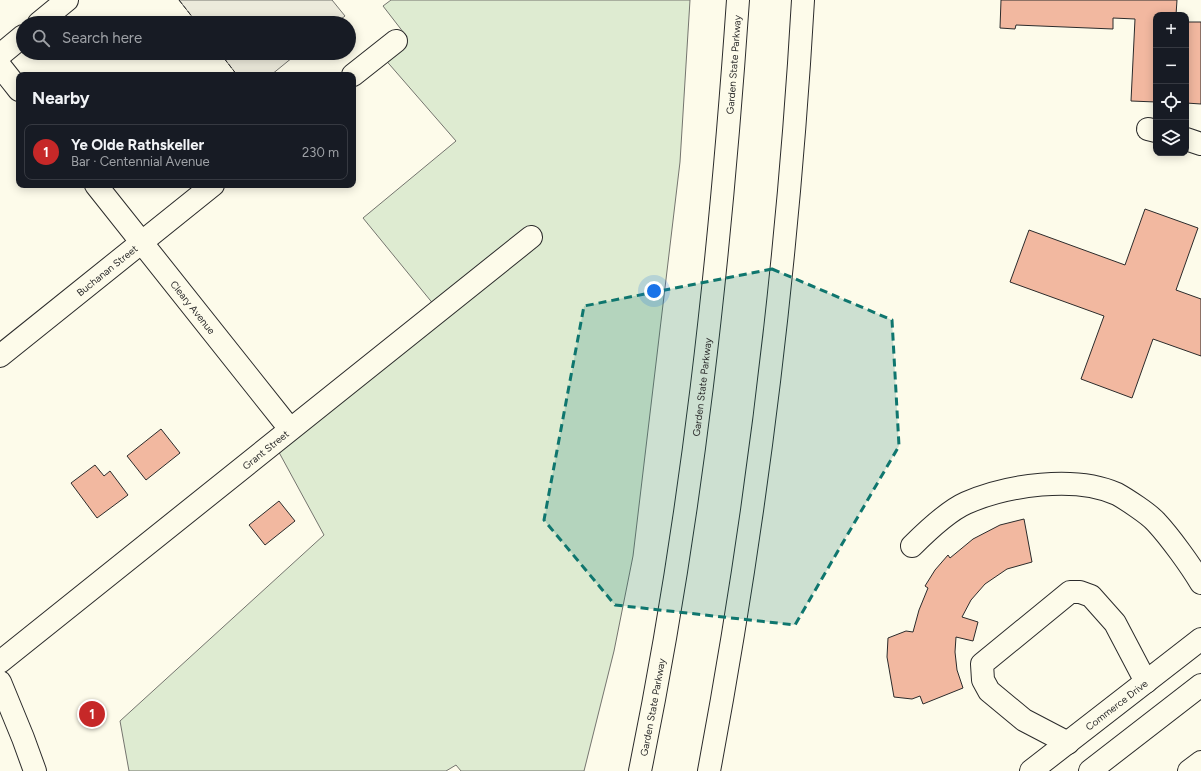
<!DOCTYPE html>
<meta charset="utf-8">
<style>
:root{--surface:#171b24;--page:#242831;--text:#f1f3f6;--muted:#9ea1a6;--line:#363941;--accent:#c62828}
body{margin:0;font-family:Figtree,sans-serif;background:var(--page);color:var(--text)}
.controls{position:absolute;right:12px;top:12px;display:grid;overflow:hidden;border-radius:8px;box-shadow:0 2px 10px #0003}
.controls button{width:36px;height:36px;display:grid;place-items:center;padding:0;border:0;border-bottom:1px solid var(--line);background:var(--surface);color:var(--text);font:20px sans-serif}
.you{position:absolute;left:654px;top:291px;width:14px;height:14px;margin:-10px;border:3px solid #fff;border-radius:50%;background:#1a73e8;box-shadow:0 0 0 6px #1a73e833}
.badge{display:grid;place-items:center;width:26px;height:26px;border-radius:50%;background:var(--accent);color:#fff;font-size:13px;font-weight:700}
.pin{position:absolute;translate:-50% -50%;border:2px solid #fff;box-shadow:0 1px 4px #0006}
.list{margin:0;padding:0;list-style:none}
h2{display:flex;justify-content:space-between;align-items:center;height:52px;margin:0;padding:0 16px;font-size:17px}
h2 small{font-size:13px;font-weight:400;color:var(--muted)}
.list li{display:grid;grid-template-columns:26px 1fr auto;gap:12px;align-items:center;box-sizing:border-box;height:56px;margin:0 8px 8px;padding:0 8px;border:1px solid var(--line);border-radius:8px}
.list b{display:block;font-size:15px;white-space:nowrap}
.list p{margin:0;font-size:13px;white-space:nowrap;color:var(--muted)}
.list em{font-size:13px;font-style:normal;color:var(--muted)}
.icon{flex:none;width:22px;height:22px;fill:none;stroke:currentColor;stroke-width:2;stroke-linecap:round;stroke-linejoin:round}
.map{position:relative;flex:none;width:1201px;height:771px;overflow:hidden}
.search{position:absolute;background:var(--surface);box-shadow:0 2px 10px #0003;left:16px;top:16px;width:340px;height:44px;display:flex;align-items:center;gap:10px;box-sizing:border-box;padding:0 14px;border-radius:22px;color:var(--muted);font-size:15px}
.panel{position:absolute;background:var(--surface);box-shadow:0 2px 10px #0003;left:16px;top:72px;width:340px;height:116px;border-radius:8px}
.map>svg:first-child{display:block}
</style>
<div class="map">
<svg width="1201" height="771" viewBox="0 0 1201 771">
<rect width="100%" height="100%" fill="#fdfbea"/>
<polygon fill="#deebd1" stroke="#74746e" points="391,0 690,0 680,162 633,556 614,651 584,771 461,771 456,765 446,771 129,771 120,721 324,535 275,445 439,311 363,218 456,141 383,57 407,37 383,6"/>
<g fill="#eceadb" stroke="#74746e">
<polygon points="179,0 332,0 345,16 336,23 197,23"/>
<polygon points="220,53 298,53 271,75 237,75"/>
</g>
<g fill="#f2b8a0" stroke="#2b2b2b">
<polygon points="1001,0 1177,0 1176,15 1156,15 1156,102 1131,101 1135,19 1113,18 1113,29 1016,25 1015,29 1000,28"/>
<polygon points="1186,22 1201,22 1201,104 1186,103"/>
<polygon points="1145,209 1198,228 1176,290 1201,299 1201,356 1153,339 1132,398 1081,379 1104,316 1010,282 1029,230 1125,265"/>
<polygon points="161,429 180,453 146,480 127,456"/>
<polygon points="95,465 104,476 110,471 128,495 97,518 71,483"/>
<polygon points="279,501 295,521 265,545 249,525"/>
<polygon points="1024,519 1032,562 1007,569 985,584 971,600 962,617 978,622 973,641 956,637 955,652 957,670 963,688 923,704 920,696 912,699 894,697 887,657 888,638 906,631 913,632 919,610 928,588 925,586 935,570 948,555 950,558 973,539 1000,525"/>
</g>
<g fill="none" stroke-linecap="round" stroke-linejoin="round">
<defs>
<g id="minor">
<polyline points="39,23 67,0"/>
<polyline points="0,55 23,36"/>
<polyline points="0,66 19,90"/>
<polyline points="353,75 396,41"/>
<polyline points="1148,129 1156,131"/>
<polyline points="1186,139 1201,144"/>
<path id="s1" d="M96 185 290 429"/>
<path id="s2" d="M0 356 213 185"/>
<path d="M912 546C926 532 948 511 966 503 1007 485 1075 475 1117 494 1126 499 1149 514 1156 522 1170 537 1191 566 1201 583"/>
<path id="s3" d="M0 662 531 237"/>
<polyline points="0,682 23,738 35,771"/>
<polyline points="1068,743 1024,720 989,691 983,680 982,664 1070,592 1080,592 1091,596 1115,623 1146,682"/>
<path id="s4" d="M1031 771 1201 639"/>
<polyline points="1090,771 1201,685"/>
<polyline points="1189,771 1201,762"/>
</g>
<g id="highway">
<path id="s5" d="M640 771C692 517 720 259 738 0"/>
<path d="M709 771C757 515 788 260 803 0"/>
</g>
</defs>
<use href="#minor" stroke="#2b2b2b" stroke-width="24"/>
<use href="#highway" stroke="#2b2b2b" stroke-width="24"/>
<use href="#minor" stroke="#fdfbea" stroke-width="22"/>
<use href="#highway" stroke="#fdfbea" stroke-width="22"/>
<g stroke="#2b2b2b" stroke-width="1" stroke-dasharray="5 2" stroke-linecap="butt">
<polyline points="179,0 197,23"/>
<polyline points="220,53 237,75"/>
</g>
</g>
<path fill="#0f766e" fill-opacity="0.2" stroke="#0f766e" stroke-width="3" stroke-dasharray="8 5" stroke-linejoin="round" d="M772 269 892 320 899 446 795 625 615 605 544 520 584 306Z"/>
<g text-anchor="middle" stroke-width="3" stroke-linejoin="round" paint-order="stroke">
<g font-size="10" fill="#2b2b2b" stroke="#fdfbea">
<text dy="4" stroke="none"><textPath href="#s5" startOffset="713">Garden State Parkway</textPath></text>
<text dy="4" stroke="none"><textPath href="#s2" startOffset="137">Buchanan Street</textPath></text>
<text dy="4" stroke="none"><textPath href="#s1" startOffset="156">Cleary Avenue</textPath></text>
<text dy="4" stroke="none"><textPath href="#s5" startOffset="389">Garden State Parkway</textPath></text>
<text dy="4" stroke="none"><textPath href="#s3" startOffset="340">Grant Street</textPath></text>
<text dy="4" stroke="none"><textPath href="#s4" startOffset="108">Commerce Drive</textPath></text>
<text dy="4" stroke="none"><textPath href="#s5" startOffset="65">Garden State Parkway</textPath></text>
</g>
</g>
</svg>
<div class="controls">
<button>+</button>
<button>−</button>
<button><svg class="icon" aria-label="locate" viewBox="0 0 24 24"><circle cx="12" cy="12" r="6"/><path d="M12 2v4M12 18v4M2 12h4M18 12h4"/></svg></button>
<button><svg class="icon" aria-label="layers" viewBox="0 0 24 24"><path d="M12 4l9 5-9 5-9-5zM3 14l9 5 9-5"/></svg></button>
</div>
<div class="you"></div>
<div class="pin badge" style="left:92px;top:714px">1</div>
<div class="search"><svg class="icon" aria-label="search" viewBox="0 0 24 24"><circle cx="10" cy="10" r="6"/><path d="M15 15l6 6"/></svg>Search here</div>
<section class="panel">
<h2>Nearby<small></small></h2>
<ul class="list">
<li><span class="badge">1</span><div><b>Ye Olde Rathskeller</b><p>Bar · Centennial Avenue</p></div><em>230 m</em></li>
</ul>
</section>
</div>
